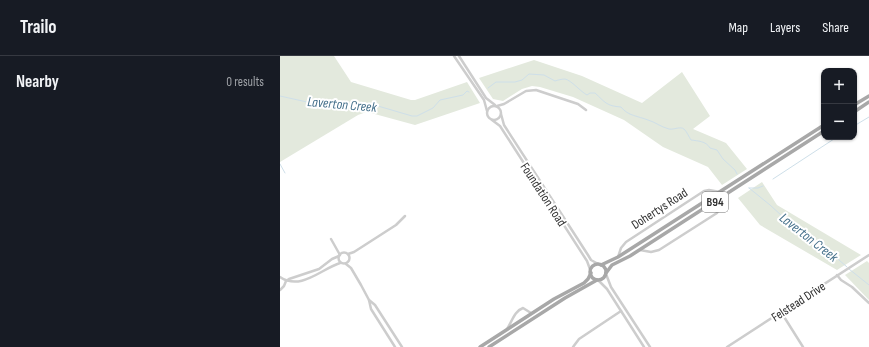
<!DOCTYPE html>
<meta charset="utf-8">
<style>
:root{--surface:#171b24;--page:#20242c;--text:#f1f3f6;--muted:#9ea1a6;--line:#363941}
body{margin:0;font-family:"Sofia Sans Condensed",sans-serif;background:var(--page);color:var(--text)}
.controls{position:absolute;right:12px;top:12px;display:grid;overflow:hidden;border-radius:8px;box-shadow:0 1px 3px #0004}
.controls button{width:36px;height:36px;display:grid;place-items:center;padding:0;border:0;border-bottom:1px solid var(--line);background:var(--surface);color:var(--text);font:20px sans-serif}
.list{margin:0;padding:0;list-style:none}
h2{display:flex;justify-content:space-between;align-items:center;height:52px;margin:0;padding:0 16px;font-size:17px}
h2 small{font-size:13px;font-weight:400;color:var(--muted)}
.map{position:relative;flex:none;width:589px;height:291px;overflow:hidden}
header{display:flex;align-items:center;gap:24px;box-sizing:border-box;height:56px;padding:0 20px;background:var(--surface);border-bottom:1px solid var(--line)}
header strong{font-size:19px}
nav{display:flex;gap:22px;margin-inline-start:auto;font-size:14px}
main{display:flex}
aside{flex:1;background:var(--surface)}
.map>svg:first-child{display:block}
</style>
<header>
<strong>Trailo</strong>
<nav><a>Map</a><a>Layers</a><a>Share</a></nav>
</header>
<main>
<aside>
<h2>Nearby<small>0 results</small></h2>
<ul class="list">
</ul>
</aside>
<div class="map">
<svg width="589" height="291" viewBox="0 0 589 291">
<rect width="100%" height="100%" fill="#fff"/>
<g fill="#e3e9dd">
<polygon points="0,0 54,0 71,26 131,44 135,44 187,26 200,47 135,69 91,57 89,55 78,59 0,106"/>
<polygon points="254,4 302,20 362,47 402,16 430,60 413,73 446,87 467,113 442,129 428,111 383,91 344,64 293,41 260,31 252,30 242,33 223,45 213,43 199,22"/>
<polygon points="482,126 497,149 581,199 557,214 480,169 458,142"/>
<polygon points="587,205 589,207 589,244 565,219"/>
</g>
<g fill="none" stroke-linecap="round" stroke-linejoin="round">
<g stroke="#cedfe9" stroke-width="1">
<path d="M208 32 216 26H235L242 24 249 18 264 19 275 25C278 24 282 23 285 23 291 24 301 36 307 39L310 37H315C325 46 326 50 341 51 348 60 358 60 368 64 375 66 381 71 389 73 394 74 400 70 404 73 407 76 409 81 411 84 418 85 426 85 430 92L437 94 443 103 455 114 457 118"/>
<polyline points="0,40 36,48 78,47 98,50 132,60 137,60 153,52 160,44 183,39 187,35 189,36"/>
<polyline points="574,70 589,61"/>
<polyline points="0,108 5,117"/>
<polyline points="493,123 557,81"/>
<polyline points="469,132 490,149 514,171 543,190 567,211"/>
<polyline points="469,132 478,132 483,130"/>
<polyline points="569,213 589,229"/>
</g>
<g stroke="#cdcdcd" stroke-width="2.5">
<polyline points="174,0 204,44 207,55"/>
<polyline points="179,0 206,42 215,49"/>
<circle cx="214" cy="57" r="7"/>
<polyline points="217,50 224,48 246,35 256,34 298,48 306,54"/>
<polyline points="221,58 224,69 308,199 311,204 320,209"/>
<polyline points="212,64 220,70 307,205 311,216"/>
<polyline points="51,183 60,199"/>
<polyline points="360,194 371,196 379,194 437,157 445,140"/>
<circle cx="64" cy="202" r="5.5"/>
<polyline points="68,198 74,196 116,169 125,160"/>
<polyline points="338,201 341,192 346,186 424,135 429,134 440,136"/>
<polyline points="66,208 71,212 81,229 89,244 91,253 115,291"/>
<polyline points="326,218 331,231 370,291"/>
<polyline points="557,219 561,224 572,231 589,247"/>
<path d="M0 221C21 235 41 213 60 207"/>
<polyline points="318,224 327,233 364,291"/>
<polyline points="0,234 4,230 6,225 9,223 39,213 52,203 59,200"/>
<polyline points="89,244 95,249 122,291"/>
<polyline points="501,256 523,291"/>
<path d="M227 273C232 266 234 255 243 252L251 257"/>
<polyline points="293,291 299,283 341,255"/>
<polyline points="447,291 589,199"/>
</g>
<g stroke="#a8a8a8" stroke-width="3.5">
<polyline points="574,49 589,40"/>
<polyline points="574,56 589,46"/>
<circle cx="318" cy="216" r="8"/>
<polyline points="321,209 338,201 544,69"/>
<polyline points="326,217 332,209 350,200 544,75"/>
<polyline points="200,291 274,243 304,227 308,223 311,217"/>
<polyline points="209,291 285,242 317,224"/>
</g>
</g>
<g text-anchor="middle" stroke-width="4" stroke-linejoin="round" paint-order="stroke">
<rect fill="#fff" stroke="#6e6e6e" stroke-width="1" x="422" y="136" width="26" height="20" rx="3"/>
<g font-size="12" font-weight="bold" fill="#303030">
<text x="435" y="150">B94</text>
</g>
<g font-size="13" fill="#303030" stroke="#fff">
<text transform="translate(264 138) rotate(57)" y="5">Foundation Road</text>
<text transform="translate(379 152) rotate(-33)" y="5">Dohertys Road</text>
<text transform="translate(518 245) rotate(-33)" y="5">Felstead Drive</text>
</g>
<g font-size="14" font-style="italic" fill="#45708b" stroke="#fff">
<text transform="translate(62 48) rotate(5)" y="5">Laverton Creek</text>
<text transform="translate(529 181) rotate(38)" y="5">Laverton Creek</text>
</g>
</g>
</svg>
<div class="controls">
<button>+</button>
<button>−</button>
</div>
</div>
</main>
